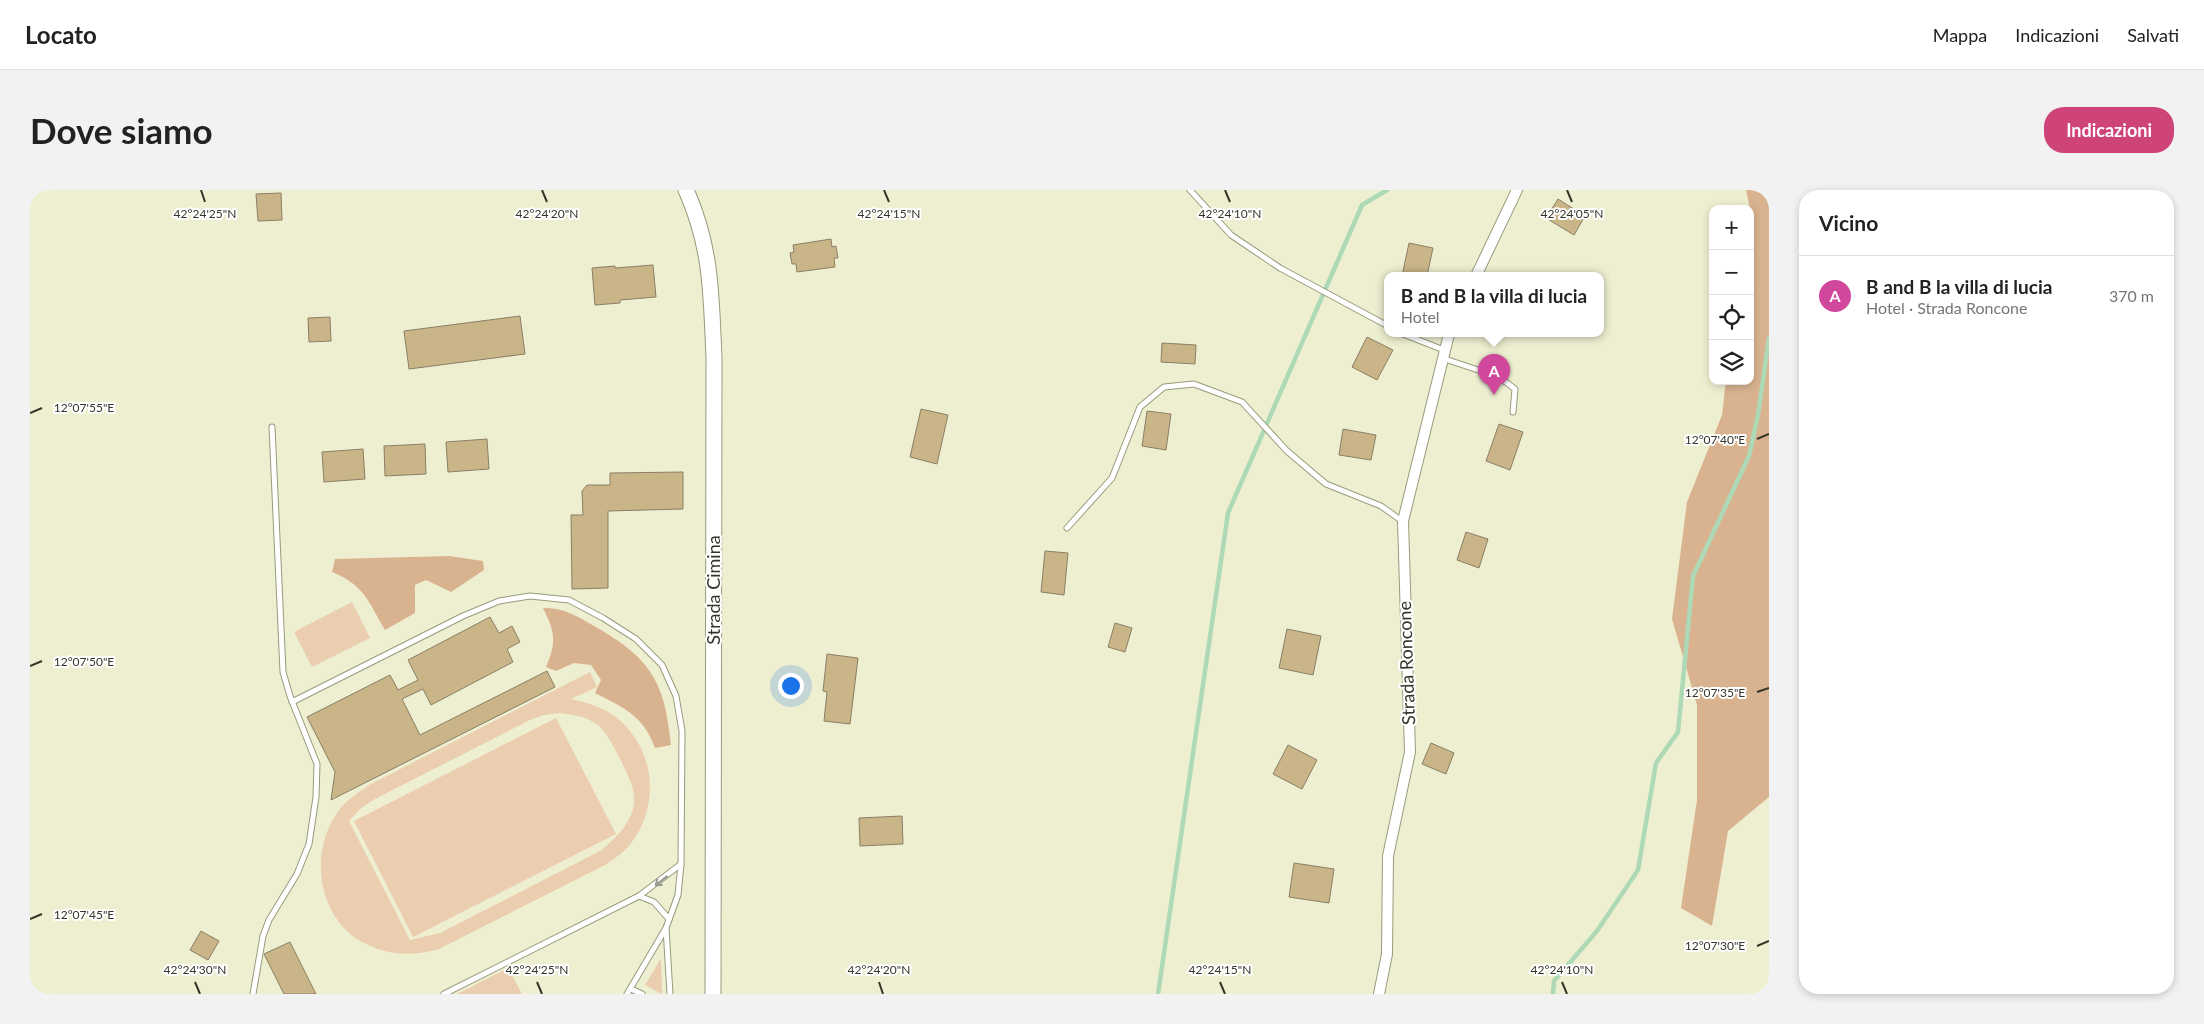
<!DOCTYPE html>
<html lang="it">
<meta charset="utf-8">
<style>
:root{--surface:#fff;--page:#f2f2f2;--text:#222;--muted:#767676;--line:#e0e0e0;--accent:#cf4478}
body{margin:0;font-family:Lato,sans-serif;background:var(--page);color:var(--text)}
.controls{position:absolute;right:15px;top:15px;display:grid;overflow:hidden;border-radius:10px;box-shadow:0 2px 8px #0003}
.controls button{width:45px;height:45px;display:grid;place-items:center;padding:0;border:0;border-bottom:1px solid var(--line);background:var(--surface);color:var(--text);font:25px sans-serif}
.you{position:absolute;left:760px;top:495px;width:18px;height:18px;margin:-12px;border:4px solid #fff;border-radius:50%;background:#1a73e8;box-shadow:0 0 0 8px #1a73e833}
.badge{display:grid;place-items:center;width:32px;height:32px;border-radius:50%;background:var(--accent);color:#fff;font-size:16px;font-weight:700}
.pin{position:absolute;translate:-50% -41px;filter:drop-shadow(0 1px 2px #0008)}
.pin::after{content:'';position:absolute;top:26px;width:18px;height:15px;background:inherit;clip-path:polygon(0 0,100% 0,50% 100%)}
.popup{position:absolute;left:1354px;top:82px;width:220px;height:65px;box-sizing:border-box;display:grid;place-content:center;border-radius:10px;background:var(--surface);filter:drop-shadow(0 1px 4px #0005);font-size:16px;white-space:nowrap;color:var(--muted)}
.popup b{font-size:19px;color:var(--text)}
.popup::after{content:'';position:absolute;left:50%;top:100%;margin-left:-10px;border:10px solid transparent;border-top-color:var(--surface)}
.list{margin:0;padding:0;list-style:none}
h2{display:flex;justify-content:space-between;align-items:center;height:65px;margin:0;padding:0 20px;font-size:21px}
h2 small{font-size:16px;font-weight:400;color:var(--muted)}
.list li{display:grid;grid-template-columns:32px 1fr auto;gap:15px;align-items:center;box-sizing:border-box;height:80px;padding:0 20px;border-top:1px solid var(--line)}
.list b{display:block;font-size:19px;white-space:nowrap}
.list p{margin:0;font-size:16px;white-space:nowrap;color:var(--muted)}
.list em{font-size:16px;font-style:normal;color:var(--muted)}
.icon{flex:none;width:28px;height:28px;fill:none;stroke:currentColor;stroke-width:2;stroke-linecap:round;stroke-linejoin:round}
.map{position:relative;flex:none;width:1739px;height:804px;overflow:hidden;border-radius:20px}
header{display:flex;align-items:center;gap:30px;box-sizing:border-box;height:70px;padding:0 25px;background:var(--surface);border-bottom:1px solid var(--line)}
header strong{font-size:24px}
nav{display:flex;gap:28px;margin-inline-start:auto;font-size:18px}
.intro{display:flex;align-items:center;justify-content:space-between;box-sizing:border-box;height:120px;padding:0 30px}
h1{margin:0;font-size:35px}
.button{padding:12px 22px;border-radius:20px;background:var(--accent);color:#fff;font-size:18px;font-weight:700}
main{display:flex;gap:30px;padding:0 30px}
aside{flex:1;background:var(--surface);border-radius:20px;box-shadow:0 2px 8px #0003}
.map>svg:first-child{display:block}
</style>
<header>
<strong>Locato</strong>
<nav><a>Mappa</a><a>Indicazioni</a><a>Salvati</a></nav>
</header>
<div class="intro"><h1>Dove siamo</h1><a class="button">Indicazioni</a></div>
<main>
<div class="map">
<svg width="1739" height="804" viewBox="0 0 1739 804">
<rect width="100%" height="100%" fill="#eeefd1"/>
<g fill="#ebcdb0" fill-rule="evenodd">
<polygon points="322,412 340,448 282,477 264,442"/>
<path d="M560 482 567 497 541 509C557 513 574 517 587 528 624 558 630 611 604 649 597 660 586 668 575 675L409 759C384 766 360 766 336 754 286 730 278 659 310 619 318 609 329 602 339 595ZM529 523C543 525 557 526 569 536 580 546 595 578 601 593 604 601 605 611 603 619 598 637 584 650 570 661L410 743 380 750 319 631 331 618 345 609 500 530 514 525Z"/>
<polygon points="526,528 586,644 383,747 324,631"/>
<polygon points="631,768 632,804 615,795"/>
<polygon points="478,778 492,804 427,804"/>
</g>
<g fill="#d9b38f">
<polygon points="1716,0 1739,0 1739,607 1698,641 1682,736 1651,718 1667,610 1667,515 1642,429 1657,312 1692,225 1696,191 1720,191 1720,19"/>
<path d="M419 366 453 371 454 380 421 402 396 390 385 395V423L355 440C338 411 334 395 302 382L305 369Z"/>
<path d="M513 418C534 417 548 427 566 437 621 469 635 492 641 555L625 558C613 525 594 518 565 503L571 490 561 475 544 473 526 481 516 477C527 452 525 442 513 418Z"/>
</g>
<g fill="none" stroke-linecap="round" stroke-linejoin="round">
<g stroke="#add9b7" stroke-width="4.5">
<polyline points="1128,804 1198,323 1332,15 1357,0"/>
<polyline points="1523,804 1524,791 1567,741 1608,680 1626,573 1648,542 1663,386 1719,266 1728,225 1739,148"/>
</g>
</g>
<g fill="#c9b587" stroke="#8a7f65">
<polygon points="251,3 252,30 228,31 226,4"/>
<polygon points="1528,9 1555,26 1544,45 1516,28"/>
<polygon points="801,49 802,57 806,56 808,68 804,68 805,77 767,82 766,74 762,74 760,63 764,62 763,55"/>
<polygon points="1379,53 1403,58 1397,86 1372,86"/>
<polygon points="623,75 626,107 590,110 590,113 565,115 562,78 585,76 585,78"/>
<polygon points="490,126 495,164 379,179 374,141"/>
<polygon points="300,127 301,151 279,152 278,128"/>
<polygon points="1337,147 1363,160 1347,190 1322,177"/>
<polygon points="1132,153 1166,155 1165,174 1131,172"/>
<polygon points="891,219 918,225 907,274 880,267"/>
<polygon points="1117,221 1141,224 1136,260 1112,256"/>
<polygon points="1469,234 1493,242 1480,280 1456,271"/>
<polygon points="1313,239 1346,245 1341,270 1309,265"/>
<polygon points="457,249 459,279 418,282 416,252"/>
<polygon points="395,254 396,284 355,286 354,256"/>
<polygon points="333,259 335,289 294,292 292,262"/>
<polygon points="653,282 653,319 578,321 578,398 542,399 541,325 553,325 552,301 557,295 580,295 580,283"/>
<polygon points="1436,342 1458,349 1449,378 1427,370"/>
<polygon points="1015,361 1038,363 1034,405 1011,402"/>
<polygon points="460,427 469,443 482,436 490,452 477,459 483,472 401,515 393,499 372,509 390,545 517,481 525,497 301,610 305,582 277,527 360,485 368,500 388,490 378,470"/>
<polygon points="1085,433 1102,438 1095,462 1078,457"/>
<polygon points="1257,439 1291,446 1283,485 1249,478"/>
<polygon points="797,464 828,468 820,534 794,531 797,502 793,501"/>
<polygon points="1401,553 1424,563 1416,584 1392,574"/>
<polygon points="1258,555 1287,570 1272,599 1243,584"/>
<polygon points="872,626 873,654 830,656 829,628"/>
<polygon points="1264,673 1304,679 1299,713 1259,707"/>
<polygon points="171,741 189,751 178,770 160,760"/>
<polygon points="260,752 286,804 254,804 234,764"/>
</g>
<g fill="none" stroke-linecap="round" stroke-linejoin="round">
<defs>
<g id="service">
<polyline points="1160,0 1201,45 1250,78 1358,136"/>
<polyline points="1373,144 1414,160"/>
<polyline points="1412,168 1469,187 1485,199 1483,222"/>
<polyline points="1037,338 1082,288 1110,217 1134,197 1164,194 1212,212 1257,261 1296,294 1351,316 1372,331"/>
<polyline points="262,512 433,426 469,411 500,406 539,410 573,428 606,449 632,475 646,506 652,541 651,674 648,705 636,738 597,804"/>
<polyline points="609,706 624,712 639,729"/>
<polyline points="636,738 640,804"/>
<polyline points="601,799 612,804"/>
<polyline points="223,804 233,746 239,730 267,684 279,654 286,607 287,574 260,506 253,482 242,237"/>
<polyline points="414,804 609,706 651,674"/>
</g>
<g id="minor">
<polyline points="1446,86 1487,0"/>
<polyline points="1349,804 1357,764 1358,666 1380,562 1373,331 1419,144"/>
</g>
<path id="secondary" d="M656 0C682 58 681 105 684 167L683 804"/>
</defs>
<use href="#service" stroke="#999a7d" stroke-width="7"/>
<use href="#minor" stroke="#999a7d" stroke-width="12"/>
<use href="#secondary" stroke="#999a7d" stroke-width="17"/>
<use href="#service" stroke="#fff" stroke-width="5"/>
<use href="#minor" stroke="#fff" stroke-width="10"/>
<use href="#secondary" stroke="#fff" stroke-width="15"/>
</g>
<defs><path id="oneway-shaft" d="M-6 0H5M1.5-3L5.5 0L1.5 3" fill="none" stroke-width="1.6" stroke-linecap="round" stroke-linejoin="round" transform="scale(1.25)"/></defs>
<use stroke="#9a9a94" href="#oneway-shaft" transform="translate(631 691) rotate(142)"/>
<path fill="none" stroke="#343529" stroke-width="2" d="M171 0 175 12M512 0 517 12M854 0 859 12M1195 0 1200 12M1537 0 1542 12M0 223 12 218M1727 249 1739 244M0 476 12 471M1727 502 1739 498M0 729 12 724M1727 756 1739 751M165 792 170 804M507 792 512 804M849 792 853 804M1190 792 1195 804M1532 792 1537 804"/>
<g text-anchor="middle" stroke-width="4" stroke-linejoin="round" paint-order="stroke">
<g font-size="18" fill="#343529" stroke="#fff">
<text transform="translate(684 400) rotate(-90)" y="6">Strada Cimina</text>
<text transform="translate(1377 473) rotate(-92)" y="6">Strada Roncone</text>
</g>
</g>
<g font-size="12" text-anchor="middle" fill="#343529" stroke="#fff" stroke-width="4" stroke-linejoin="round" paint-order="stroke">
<text x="175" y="28">42°24'25"N</text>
<text x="517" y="28">42°24'20"N</text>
<text x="859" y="28">42°24'15"N</text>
<text x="1200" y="28">42°24'10"N</text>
<text x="1542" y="28">42°24'05"N</text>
<text x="54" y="222">12°07'55"E</text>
<text x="1685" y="254">12°07'40"E</text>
<text x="54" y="476">12°07'50"E</text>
<text x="1685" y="507">12°07'35"E</text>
<text x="54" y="729">12°07'45"E</text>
<text x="1685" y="760">12°07'30"E</text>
<text x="165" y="784">42°24'30"N</text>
<text x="507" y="784">42°24'25"N</text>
<text x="849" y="784">42°24'20"N</text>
<text x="1190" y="784">42°24'15"N</text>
<text x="1532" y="784">42°24'10"N</text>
</g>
</svg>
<div class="controls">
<button>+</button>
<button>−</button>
<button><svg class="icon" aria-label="locate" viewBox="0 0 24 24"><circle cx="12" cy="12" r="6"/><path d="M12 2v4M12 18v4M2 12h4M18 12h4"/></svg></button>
<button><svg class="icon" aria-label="layers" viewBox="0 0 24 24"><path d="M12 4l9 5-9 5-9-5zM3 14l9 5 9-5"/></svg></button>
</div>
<div class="you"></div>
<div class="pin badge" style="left:1464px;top:205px;background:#d1479c">A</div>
<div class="popup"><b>B and B la villa di lucia</b>Hotel</div>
</div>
<aside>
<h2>Vicino<small></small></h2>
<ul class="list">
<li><span class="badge" style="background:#d1479c">A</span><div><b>B and B la villa di lucia</b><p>Hotel · Strada Roncone</p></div><em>370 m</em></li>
</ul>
</aside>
</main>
